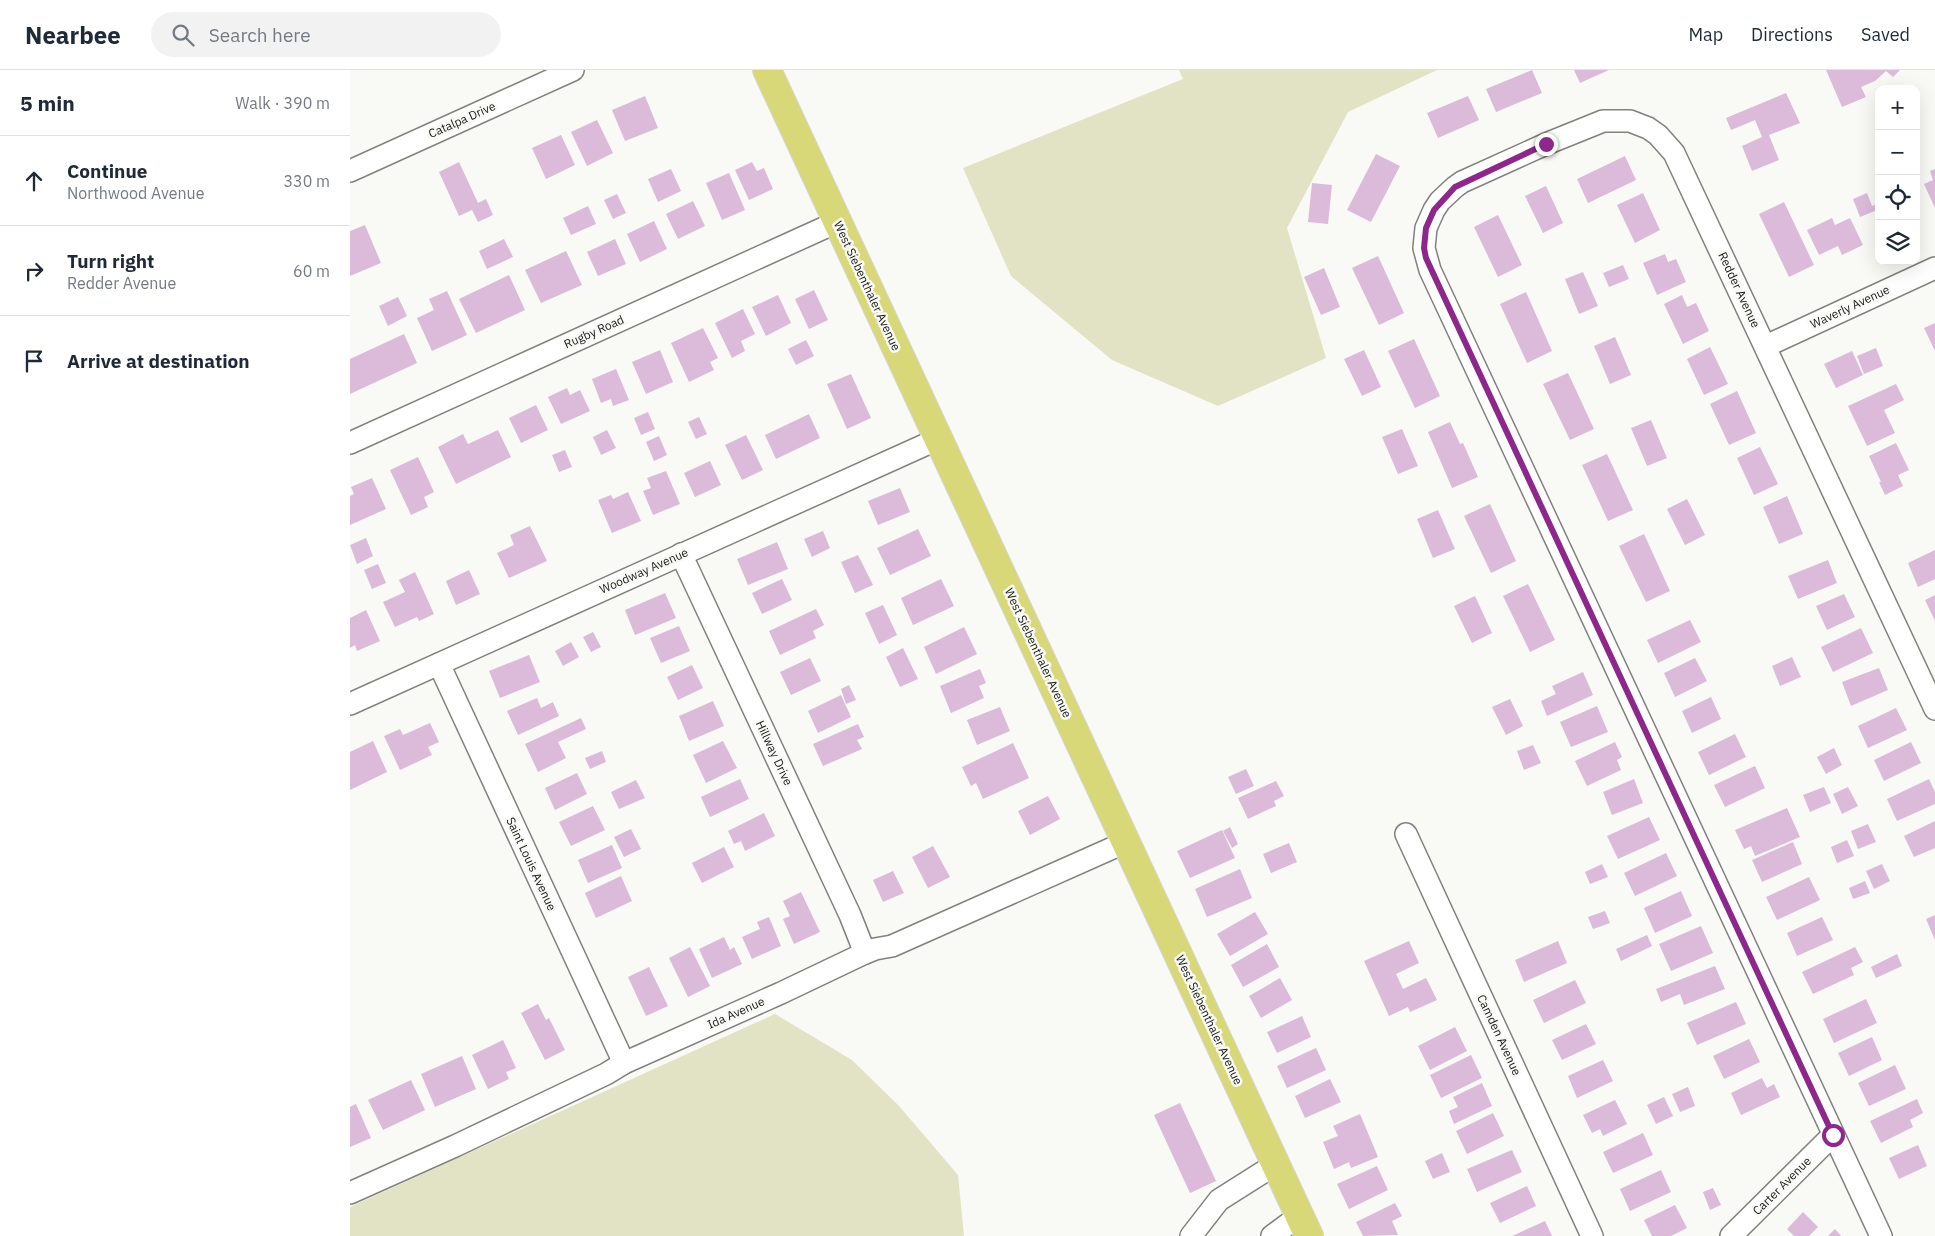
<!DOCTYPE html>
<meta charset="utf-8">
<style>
:root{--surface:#fff;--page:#f2f2f3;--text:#1f2937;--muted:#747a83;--line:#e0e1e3}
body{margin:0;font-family:"IBM Plex Sans",sans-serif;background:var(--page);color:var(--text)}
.controls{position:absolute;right:15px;top:15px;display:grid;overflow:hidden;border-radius:10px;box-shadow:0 5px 20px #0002}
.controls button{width:45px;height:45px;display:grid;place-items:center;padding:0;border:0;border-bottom:1px solid var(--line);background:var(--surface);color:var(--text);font:25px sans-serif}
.stop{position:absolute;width:15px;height:15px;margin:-11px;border:4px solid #8d278c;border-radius:50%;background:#fff}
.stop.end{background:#8d278c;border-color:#fff;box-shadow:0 1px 5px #0008}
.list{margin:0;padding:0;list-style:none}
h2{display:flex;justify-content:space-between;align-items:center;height:65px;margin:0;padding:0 20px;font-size:21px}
h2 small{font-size:16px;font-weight:400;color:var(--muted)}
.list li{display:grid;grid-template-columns:32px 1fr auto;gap:15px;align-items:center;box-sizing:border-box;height:90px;padding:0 20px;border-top:1px solid var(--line)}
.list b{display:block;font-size:19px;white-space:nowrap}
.list p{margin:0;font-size:16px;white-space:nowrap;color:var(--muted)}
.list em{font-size:16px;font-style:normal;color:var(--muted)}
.icon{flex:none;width:28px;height:28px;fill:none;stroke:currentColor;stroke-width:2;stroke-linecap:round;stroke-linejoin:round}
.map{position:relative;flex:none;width:1585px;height:1166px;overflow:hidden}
header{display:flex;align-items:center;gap:30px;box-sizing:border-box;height:70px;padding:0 25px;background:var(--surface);border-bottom:1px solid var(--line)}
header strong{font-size:24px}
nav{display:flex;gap:28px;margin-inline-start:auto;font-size:18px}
.search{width:350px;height:45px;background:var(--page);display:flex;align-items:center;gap:12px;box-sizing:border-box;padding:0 18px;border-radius:28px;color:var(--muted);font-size:19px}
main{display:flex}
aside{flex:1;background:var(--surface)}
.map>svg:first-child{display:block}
</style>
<header>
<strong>Nearbee</strong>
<div class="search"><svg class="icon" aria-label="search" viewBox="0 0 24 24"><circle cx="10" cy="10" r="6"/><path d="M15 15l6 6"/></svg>Search here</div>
<nav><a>Map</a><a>Directions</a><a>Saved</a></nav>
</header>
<main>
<aside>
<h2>5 min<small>Walk · 390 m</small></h2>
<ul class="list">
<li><svg class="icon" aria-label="ahead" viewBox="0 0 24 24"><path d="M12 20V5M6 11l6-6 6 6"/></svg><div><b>Continue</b><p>Northwood Avenue</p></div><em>330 m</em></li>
<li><svg class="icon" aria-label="right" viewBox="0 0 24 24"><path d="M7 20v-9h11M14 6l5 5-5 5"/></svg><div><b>Turn right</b><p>Redder Avenue</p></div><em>60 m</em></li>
<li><svg class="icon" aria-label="arrive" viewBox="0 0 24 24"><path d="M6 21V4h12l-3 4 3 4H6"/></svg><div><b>Arrive at destination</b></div></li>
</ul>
</aside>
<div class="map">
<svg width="1585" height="1166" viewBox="0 0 1585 1166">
<rect width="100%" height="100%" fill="#f9f9f5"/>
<g fill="#e2e3c4">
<polygon points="829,0 1087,0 998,42 937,158 976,288 868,336 762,290 661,206 613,98 833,9"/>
<polygon points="425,944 502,990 549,1036 608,1105 614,1166 0,1166 0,1137"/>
</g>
<g fill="#dcbbda">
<polygon points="1182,0 1192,23 1146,42 1136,19"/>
<polygon points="1224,0 1259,0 1230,13"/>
<polygon points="1476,0 1550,0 1543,7 1536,1 1525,11 1511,17 1516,27 1492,37"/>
<polygon points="1436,23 1450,53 1419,65 1429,90 1402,101 1392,76 1412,67 1405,50 1381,60 1376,48"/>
<polygon points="295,26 308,58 275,71 262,40"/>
<polygon points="1118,26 1129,50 1088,68 1077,43"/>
<polygon points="247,50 263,83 237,96 221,62"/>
<polygon points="211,65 225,95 196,109 182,78"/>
<polygon points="1026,84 1050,96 1021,152 997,140"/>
<polygon points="1275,86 1286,110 1238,133 1227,109"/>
<polygon points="109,92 128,133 136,129 143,145 128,152 122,140 109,146 89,102"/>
<polygon points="402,92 407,101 414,98 423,119 399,130 385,100"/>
<polygon points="321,99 331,121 308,132 298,109"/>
<polygon points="1585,99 1585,138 1574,114 1583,110 1580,101"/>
<polygon points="379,103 395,140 372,150 356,113"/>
<polygon points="962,113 982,115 978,154 958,152"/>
<polygon points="1196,116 1213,153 1193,163 1175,126"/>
<polygon points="1293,123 1310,160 1285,173 1267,135"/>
<polygon points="1517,123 1522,136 1529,133 1529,149 1525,141 1510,147 1503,129"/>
<polygon points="267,124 276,143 263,149 254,130"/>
<polygon points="343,131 355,156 328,169 316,144"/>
<polygon points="1434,132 1464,195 1439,207 1409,144"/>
<polygon points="238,136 246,154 221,165 213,148"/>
<polygon points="1148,145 1172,195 1148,207 1124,157"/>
<polygon points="1482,148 1485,155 1500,148 1513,175 1492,185 1488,176 1469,185 1457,160"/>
<polygon points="304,151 317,179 290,192 277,164"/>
<polygon points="15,155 31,193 0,206 0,161"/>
<polygon points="154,169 163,187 137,199 129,181"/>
<polygon points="265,169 276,194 248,206 237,182"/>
<polygon points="216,181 232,215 191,233 175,200"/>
<polygon points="1315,184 1318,192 1326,189 1336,212 1307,225 1293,193"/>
<polygon points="1028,186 1054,243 1029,255 1002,198"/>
<polygon points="1273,195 1279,209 1259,217 1253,203"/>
<polygon points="974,198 990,237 971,245 954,207"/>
<polygon points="1233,202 1248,236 1229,244 1215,209"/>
<polygon points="159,205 175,240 126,263 109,229"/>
<polygon points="464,220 478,250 459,259 445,229"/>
<polygon points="97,221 117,265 82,281 67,248 84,240 79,229"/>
<polygon points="1176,222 1202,281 1177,293 1150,234"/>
<polygon points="428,225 441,253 416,266 402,237"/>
<polygon points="1332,225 1337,237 1346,233 1359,261 1333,274 1314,234"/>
<polygon points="48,227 57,246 38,256 29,236"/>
<polygon points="393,239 405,264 391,271 395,281 382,288 365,253"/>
<polygon points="1585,253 1585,281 1574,258"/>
<polygon points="353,258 368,288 360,292 364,300 339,312 321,273"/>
<polygon points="54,264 67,293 0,324 0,289"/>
<polygon points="1265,267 1281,305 1260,314 1244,276"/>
<polygon points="1064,269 1090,326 1065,338 1038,281"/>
<polygon points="456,270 464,286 446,295 438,279"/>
<polygon points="1360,277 1378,314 1354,325 1337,289"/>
<polygon points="1526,278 1533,296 1514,304 1507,286"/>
<polygon points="310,280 323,312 296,324 282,292"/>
<polygon points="1014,280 1031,317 1012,326 994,289"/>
<polygon points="1502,281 1513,305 1486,318 1474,294"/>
<polygon points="266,299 279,330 263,336 261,329 251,333 242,309"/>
<polygon points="1218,303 1244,359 1220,370 1193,314"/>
<polygon points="501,304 521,348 497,359 477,314"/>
<polygon points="1546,314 1554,330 1534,340 1545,363 1517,376 1498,336"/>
<polygon points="217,318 220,325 230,320 240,341 211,354 198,327"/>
<polygon points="1387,321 1406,363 1379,375 1360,334"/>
<polygon points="186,335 198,360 171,373 159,348"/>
<polygon points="298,342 305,359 291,365 284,348"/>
<polygon points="459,344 470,368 426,389 415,365"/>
<polygon points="349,347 357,364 346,369 338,352"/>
<polygon points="1301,350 1317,388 1297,396 1281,358"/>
<polygon points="1100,352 1110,374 1113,373 1128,407 1102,418 1078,362"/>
<polygon points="1052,359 1068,396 1048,404 1032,367"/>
<polygon points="148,360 161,387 106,414 88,377 113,364 118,374"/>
<polygon points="257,360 266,378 251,385 243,367"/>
<polygon points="396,365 413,400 392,410 375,375"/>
<polygon points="309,366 317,385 304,391 296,372"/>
<polygon points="1546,373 1559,400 1548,405 1553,416 1535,425 1529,412 1531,412 1519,386"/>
<polygon points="1410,377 1428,414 1404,425 1387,388"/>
<polygon points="215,380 222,397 209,402 202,385"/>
<polygon points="1257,384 1283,440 1258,451 1232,395"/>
<polygon points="68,387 84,422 74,427 78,437 61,445 40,400"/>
<polygon points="360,391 371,415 345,427 334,403"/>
<polygon points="316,401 330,434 303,445 293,421 301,418 297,408"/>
<polygon points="22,408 36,439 0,455 0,426 4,424 1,417"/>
<polygon points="550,418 560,442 528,455 518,431"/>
<polygon points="278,422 291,451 262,463 248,430 261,425 263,429"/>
<polygon points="1437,426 1453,464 1429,474 1413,437"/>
<polygon points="1337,429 1355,465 1335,475 1317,439"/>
<polygon points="1140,434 1166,491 1141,503 1114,446"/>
<polygon points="1088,440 1105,479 1083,488 1067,449"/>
<polygon points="180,456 197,491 159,508 147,483 164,475 160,465"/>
<polygon points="568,459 581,486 540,505 527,478"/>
<polygon points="473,461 480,478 462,487 454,469"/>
<polygon points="1294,464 1320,521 1296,532 1269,476"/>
<polygon points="16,468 23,486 7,494 0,475"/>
<polygon points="427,472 438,499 398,515 387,489"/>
<polygon points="1585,480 1585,509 1568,517 1558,493"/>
<polygon points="508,485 523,515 505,523 491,492"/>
<polygon points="1478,490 1487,513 1448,529 1438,506"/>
<polygon points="28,494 36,513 22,519 14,500"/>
<polygon points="119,500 130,524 106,535 96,511"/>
<polygon points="65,502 84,544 69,551 67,547 45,557 33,532 55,522 49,510"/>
<polygon points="432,509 442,530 412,544 402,523"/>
<polygon points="591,509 604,536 563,555 551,528"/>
<polygon points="1178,514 1205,570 1180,582 1153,526"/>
<polygon points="315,523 326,548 285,565 275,540"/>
<polygon points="1494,524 1505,547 1477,560 1466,536"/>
<polygon points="1585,525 1585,551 1575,530"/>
<polygon points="1125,526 1142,563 1122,573 1104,536"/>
<polygon points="533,535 547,565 529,574 515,543"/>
<polygon points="466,539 474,555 463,561 466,568 430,585 419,561"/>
<polygon points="16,540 30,571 7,581 5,575 0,578 0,548"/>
<polygon points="1340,550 1351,572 1308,593 1297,570"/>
<polygon points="329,556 340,581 311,593 300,568"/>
<polygon points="614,557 627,584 586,604 574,577"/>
<polygon points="1511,558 1523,583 1483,602 1471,577"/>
<polygon points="243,562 251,577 241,582 233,567"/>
<polygon points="221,572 229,587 213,596 205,581"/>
<polygon points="553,578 568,609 550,617 536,587"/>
<polygon points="179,585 190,612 150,628 139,601"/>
<polygon points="1442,587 1451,607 1430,616 1422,596"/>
<polygon points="460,588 471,611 441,625 430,602"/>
<polygon points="1345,588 1357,611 1325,627 1314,603"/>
<polygon points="342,595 353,618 328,630 317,607"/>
<polygon points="1529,598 1538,620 1501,636 1492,612"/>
<polygon points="630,599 636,613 629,616 634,628 601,643 590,616"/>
<polygon points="1233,602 1243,625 1197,646 1191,631 1206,624 1202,616"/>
<polygon points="499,615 506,630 496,634 491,619"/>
<polygon points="491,625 501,647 468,663 458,641"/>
<polygon points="1361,627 1371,649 1342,663 1332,641"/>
<polygon points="187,628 191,638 203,632 209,646 168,665 157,641"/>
<polygon points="1160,629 1173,656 1156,665 1142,637"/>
<polygon points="363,631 374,656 339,671 329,646"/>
<polygon points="1247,636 1258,662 1221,677 1210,652"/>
<polygon points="650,637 660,661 627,675 617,650"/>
<polygon points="1546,638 1557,660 1518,678 1508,656"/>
<polygon points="231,648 236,659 208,672 216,688 188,702 175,674"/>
<polygon points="80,653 89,672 78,677 82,685 50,700 34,666 50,659 53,665"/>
<polygon points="508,654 514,667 507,670 512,679 473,696 463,674"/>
<polygon points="1385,664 1396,687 1359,705 1348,682"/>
<polygon points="23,671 37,702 0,720 0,682"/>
<polygon points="373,671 387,698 356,713 343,685"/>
<polygon points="1265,672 1272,687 1267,690 1271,700 1237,716 1225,691"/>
<polygon points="1561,672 1571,693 1534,711 1524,690"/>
<polygon points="663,673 679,708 633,729 626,713 621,716 612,697"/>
<polygon points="1183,675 1191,693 1174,700 1167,681"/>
<polygon points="1484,678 1492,695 1476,704 1467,687"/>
<polygon points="252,681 256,692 240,699 235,688"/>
<polygon points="1405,696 1415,718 1375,737 1364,715"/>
<polygon points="896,699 904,716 886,724 878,707"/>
<polygon points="227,703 237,724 205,740 195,718"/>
<polygon points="390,709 399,729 360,747 351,727"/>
<polygon points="1284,709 1293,733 1262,745 1253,722"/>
<polygon points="1579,709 1585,722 1585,734 1547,751 1537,729"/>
<polygon points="286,710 295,728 269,739 261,722"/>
<polygon points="926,711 934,726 924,731 926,736 898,749 888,728"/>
<polygon points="1474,717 1481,733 1460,742 1453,725"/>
<polygon points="1498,717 1508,736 1492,744 1483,724"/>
<polygon points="698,726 710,749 680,765 668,741"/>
<polygon points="243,736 255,760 221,776 209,752"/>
<polygon points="1437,738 1450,767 1405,786 1401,776 1394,779 1385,760"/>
<polygon points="414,743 425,766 395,781 391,771 384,774 378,761"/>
<polygon points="1299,747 1310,770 1268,789 1257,766"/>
<polygon points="1585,751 1585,778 1564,787 1554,766"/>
<polygon points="1518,754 1526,772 1508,779 1501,761"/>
<polygon points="880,757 888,774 882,778 873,761"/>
<polygon points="281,759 291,779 274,787 264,767"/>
<polygon points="872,760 885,788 840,808 827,781"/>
<polygon points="1497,770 1504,786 1487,793 1481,777"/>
<polygon points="1443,772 1452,794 1412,812 1402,790"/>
<polygon points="939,773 947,792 921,803 913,784"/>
<polygon points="262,775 272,798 238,813 228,790"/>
<polygon points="583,776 600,807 578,818 562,787"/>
<polygon points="374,777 384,797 352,813 342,793"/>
<polygon points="1316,783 1327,806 1285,826 1274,803"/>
<polygon points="1252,794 1258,807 1240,814 1235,802"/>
<polygon points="1532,794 1540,811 1524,819 1516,801"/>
<polygon points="890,799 902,828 857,847 845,819"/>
<polygon points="543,801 554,823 533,832 523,810"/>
<polygon points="271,806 282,831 246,848 235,823"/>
<polygon points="1459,807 1470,830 1427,850 1416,827"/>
<polygon points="1515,811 1520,823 1503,829 1499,818"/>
<polygon points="1331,821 1342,846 1305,863 1294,838"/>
<polygon points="451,822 470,862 444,874 433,849 440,846 433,831"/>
<polygon points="1255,841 1260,853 1243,859 1238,847"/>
<polygon points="905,842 918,864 880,886 867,864"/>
<polygon points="1585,845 1585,870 1576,849"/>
<polygon points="419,847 431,876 402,889 392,867 410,859 407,852"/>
<polygon points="1472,847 1483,870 1447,886 1437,863"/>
<polygon points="1351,856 1363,883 1321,901 1309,874"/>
<polygon points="1297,865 1302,876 1271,891 1266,879"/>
<polygon points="374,867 380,880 384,877 392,894 362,908 349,879"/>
<polygon points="1059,871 1069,893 1046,904 1053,919 1076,908 1087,930 1060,942 1058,937 1039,946 1014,891"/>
<polygon points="1208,871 1217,893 1174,912 1165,890"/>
<polygon points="917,874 929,897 893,917 881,895"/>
<polygon points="340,877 360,916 338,927 319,888"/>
<polygon points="1505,877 1513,892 1501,898 1504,905 1463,924 1452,902"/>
<polygon points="1547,884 1552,896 1526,908 1521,897"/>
<polygon points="1365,896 1375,919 1334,935 1330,924 1311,932 1306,919"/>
<polygon points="299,897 318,936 296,946 278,907"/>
<polygon points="930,908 942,930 911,948 899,926"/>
<polygon points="1225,910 1236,933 1194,953 1183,930"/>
<polygon points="1516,929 1527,953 1484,973 1473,949"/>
<polygon points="1386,932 1396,954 1347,975 1337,953"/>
<polygon points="188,934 196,950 199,948 215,980 195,990 171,943"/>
<polygon points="952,946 961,967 927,983 917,962"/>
<polygon points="1236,954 1246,974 1212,990 1202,970"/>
<polygon points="1105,957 1117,981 1080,1000 1068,976"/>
<polygon points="1522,967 1532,990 1499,1006 1488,983"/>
<polygon points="1399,969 1410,992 1374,1009 1363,986"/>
<polygon points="153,970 166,998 156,1002 159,1009 138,1019 122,985"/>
<polygon points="966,978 976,1000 937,1018 927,996"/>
<polygon points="1121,985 1132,1008 1091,1028 1080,1005"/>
<polygon points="112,986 126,1019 85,1037 71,1004"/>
<polygon points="1253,990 1263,1011 1227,1028 1218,1006"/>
<polygon points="1545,995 1556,1019 1519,1036 1508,1013"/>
<polygon points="1412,1008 1417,1018 1424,1014 1430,1027 1391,1045 1381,1023"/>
<polygon points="980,1009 991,1032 955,1048 945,1026"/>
<polygon points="61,1010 75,1040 33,1060 18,1030"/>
<polygon points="1132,1013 1142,1036 1104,1054 1099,1041 1108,1037 1103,1027"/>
<polygon points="1338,1017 1345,1036 1330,1042 1322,1024"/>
<polygon points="1314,1027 1323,1046 1306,1054 1297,1035"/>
<polygon points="1567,1029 1573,1043 1560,1050 1563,1057 1531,1073 1520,1051"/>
<polygon points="1265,1030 1277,1054 1253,1066 1250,1059 1242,1063 1233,1045"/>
<polygon points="830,1033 866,1111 840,1123 804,1045"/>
<polygon points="6,1034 21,1068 0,1077 0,1037"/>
<polygon points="1143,1043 1154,1066 1117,1084 1106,1061"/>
<polygon points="1010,1044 1028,1087 1001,1098 999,1092 984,1099 973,1072 988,1066 983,1056"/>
<polygon points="1293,1063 1303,1085 1263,1103 1253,1082"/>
<polygon points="1568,1075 1577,1096 1549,1109 1539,1088"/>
<polygon points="1162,1080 1172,1102 1127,1122 1117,1099"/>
<polygon points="1092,1083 1100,1102 1083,1109 1075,1091"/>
<polygon points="1027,1096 1038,1120 999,1139 987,1114"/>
<polygon points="1311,1100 1321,1122 1280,1141 1270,1119"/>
<polygon points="1177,1116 1186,1136 1150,1153 1140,1133"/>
<polygon points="1363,1118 1371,1135 1360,1140 1353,1122"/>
<polygon points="1045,1133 1052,1146 1042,1151 1048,1165 1013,1166 1006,1152"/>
<polygon points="1325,1135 1337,1158 1321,1166 1302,1166 1294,1150"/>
<polygon points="1453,1142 1468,1157 1459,1166 1444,1166 1437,1159"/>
<polygon points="1195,1151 1202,1166 1162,1166"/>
<polygon points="1485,1159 1491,1166 1478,1166"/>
</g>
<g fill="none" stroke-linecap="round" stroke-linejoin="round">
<defs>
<g id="minor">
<polyline points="0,101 223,0"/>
<polyline points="1416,276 1585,198"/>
<polyline points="0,373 487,152"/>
<polyline points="331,484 500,845 515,883"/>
<polyline points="89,594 274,993"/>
<polyline points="0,634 588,369"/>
<polyline points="1056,764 1242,1166"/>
<polyline points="0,1123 105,1076 256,1004 274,993 431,923 515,883 525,879 542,876 776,772"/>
<polyline points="841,1166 869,1130 926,1094"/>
<polyline points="922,1166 949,1146"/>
<polyline points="1381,1166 1483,1065"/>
<polyline points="1531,1166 1080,200 1074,178 1076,158 1084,140 1090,131 1105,117 1112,112 1196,74 1253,51 1280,51 1298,58 1308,65 1324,83 1585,639"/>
</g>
<polyline id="major" points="417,0 959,1166"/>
</defs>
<use href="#minor" stroke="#81817d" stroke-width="24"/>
<use href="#major" stroke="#d6d6d5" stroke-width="30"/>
<use href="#minor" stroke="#fff" stroke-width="21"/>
<use href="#major" stroke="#d9d879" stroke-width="28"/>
</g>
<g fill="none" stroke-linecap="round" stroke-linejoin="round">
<polyline stroke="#8d278c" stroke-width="6" points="1196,74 1105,117 1084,140 1076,158 1074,178 1076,188 1483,1065"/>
</g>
<g text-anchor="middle" stroke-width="5" stroke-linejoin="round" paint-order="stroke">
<g font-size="12" fill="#191917" stroke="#f9f9f5">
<text transform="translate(112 50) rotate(-24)" y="4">Catalpa Drive</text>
<text transform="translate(517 216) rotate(65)" y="4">West Siebenthaler Avenue</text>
<text transform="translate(1389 220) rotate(65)" y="4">Redder Avenue</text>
<text transform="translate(1500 237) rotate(-25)" y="4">Waverly Avenue</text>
<text transform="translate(244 262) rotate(-24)" y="4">Rugby Road</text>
<text transform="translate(294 501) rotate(-24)" y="4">Woodway Avenue</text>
<text transform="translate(688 583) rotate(65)" y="4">West Siebenthaler Avenue</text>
<text transform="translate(424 683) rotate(65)" y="4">Hillway Drive</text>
<text transform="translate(181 794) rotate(65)" y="4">Saint Louis Avenue</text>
<text transform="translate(386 943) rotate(-24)" y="4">Ida Avenue</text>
<text transform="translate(859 950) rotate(65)" y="4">West Siebenthaler Avenue</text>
<text transform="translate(1149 965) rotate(65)" y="4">Camden Avenue</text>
<text transform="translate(1432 1116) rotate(-45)" y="4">Carter Avenue</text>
</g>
</g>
</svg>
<div class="controls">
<button>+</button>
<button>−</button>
<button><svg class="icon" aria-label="locate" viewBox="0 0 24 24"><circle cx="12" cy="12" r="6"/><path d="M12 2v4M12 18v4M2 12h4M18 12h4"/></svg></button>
<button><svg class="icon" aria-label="layers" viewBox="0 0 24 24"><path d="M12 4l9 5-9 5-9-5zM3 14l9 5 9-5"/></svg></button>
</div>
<div class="stop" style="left:1483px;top:1065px"></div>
<div class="stop end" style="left:1196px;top:74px"></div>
</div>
</main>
